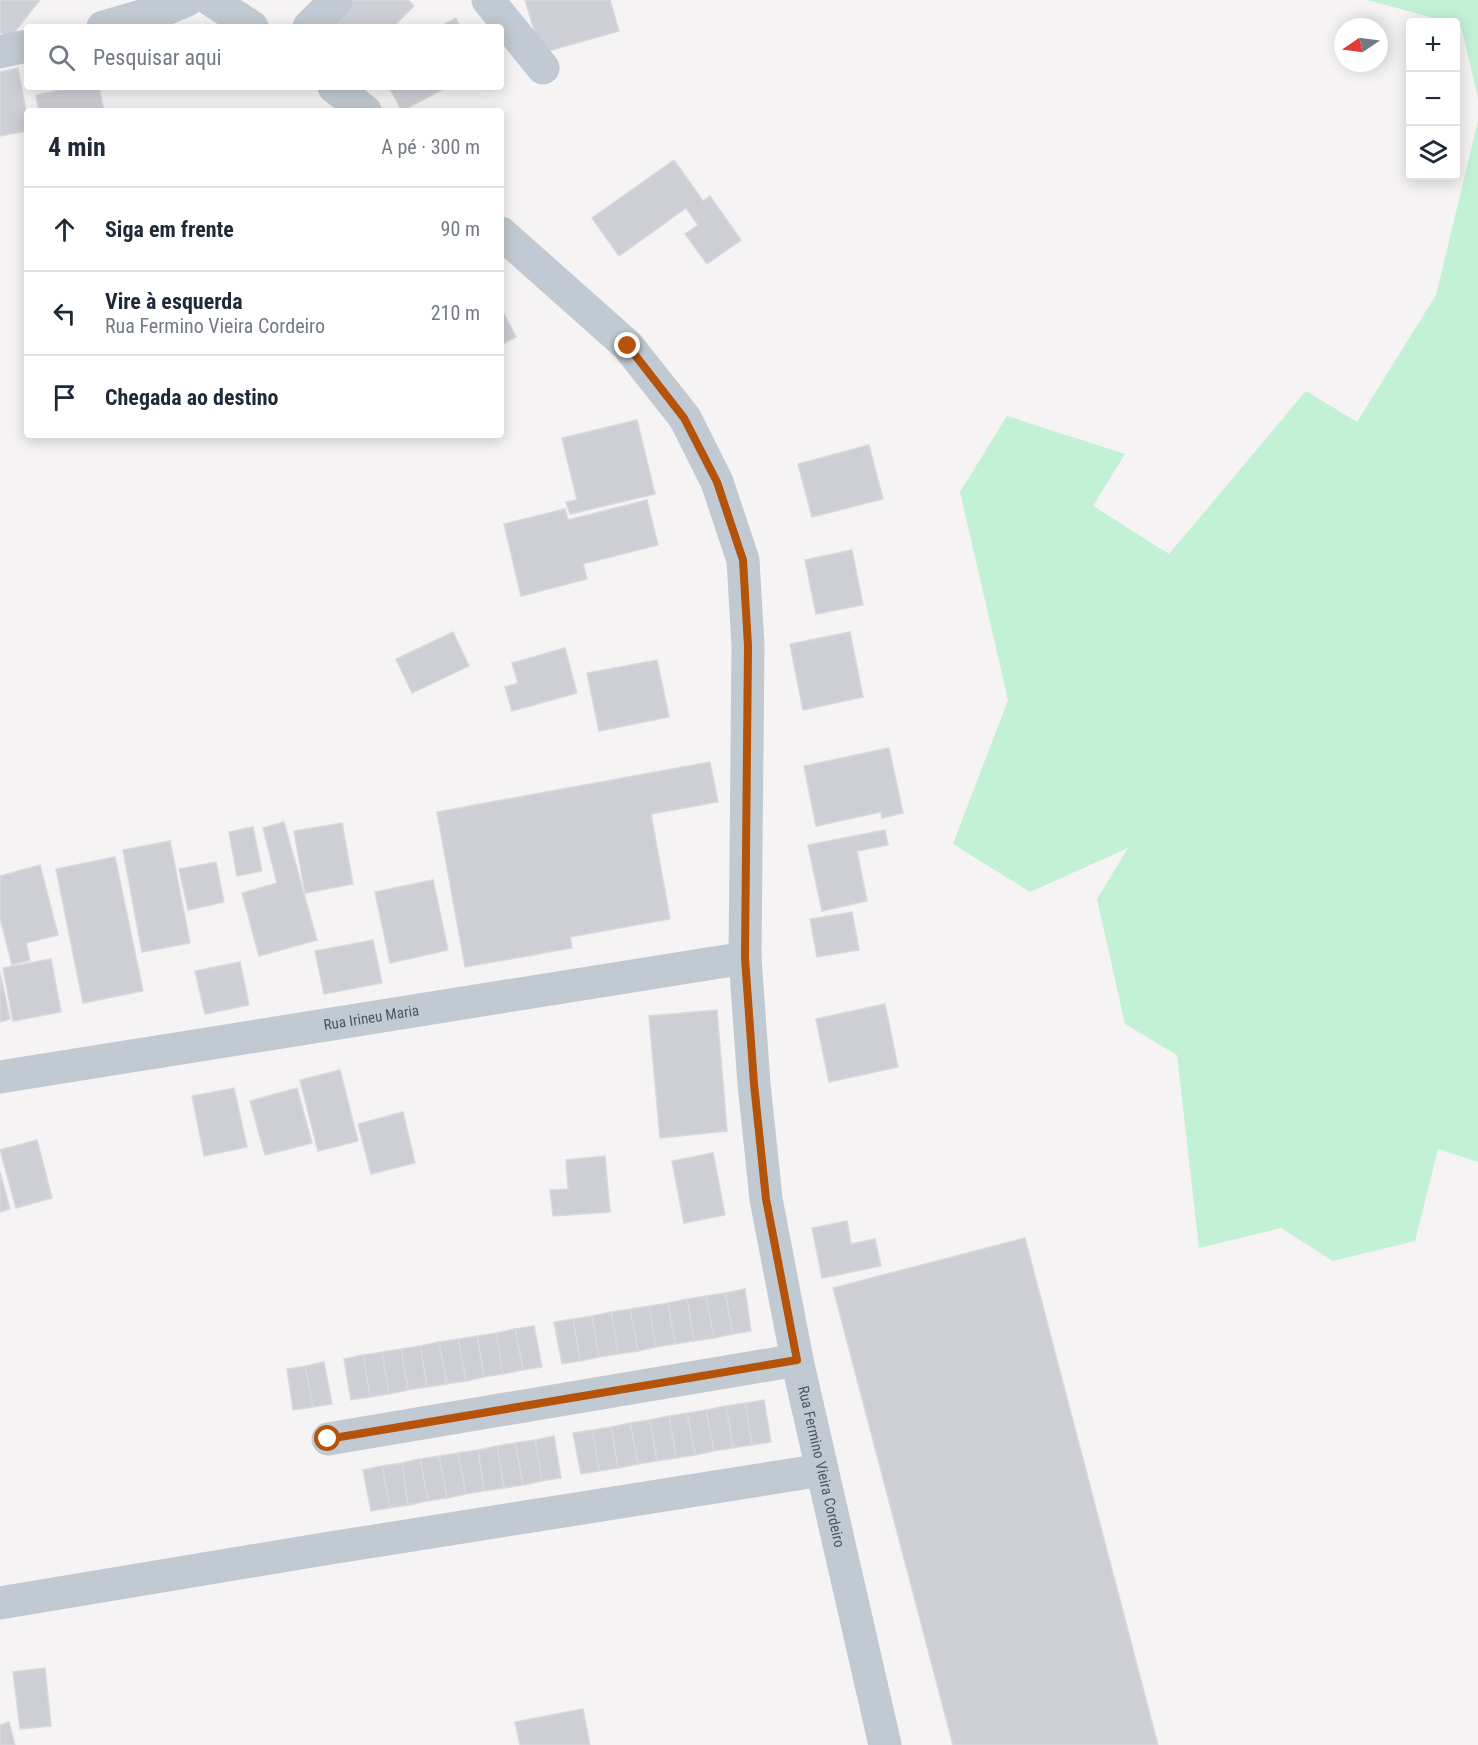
<!DOCTYPE html>
<html lang="pt">
<meta charset="utf-8">
<style>
:root{--surface:#fff;--page:#f2f2f3;--text:#1f2937;--muted:#747a83;--line:#e0e1e3}
body{margin:0;font-family:"Roboto Condensed",sans-serif;background:var(--page);color:var(--text)}
.controls{position:absolute;right:18px;top:18px;display:grid;overflow:hidden;border-radius:6px;box-shadow:0 3px 15px #0003}
.controls button{width:54px;height:54px;display:grid;place-items:center;padding:0;border:0;border-bottom:2px solid var(--line);background:var(--surface);color:var(--text);font:30px sans-serif}
.compass{position:absolute;left:1334px;top:18px;width:54px;height:54px;border-radius:50%;background:var(--surface);box-shadow:0 3px 15px #0003;rotate:257deg}
.stop{position:absolute;width:18px;height:18px;margin:-14px;border:4px solid #b45309;border-radius:50%;background:#fff}
.stop.end{background:#b45309;border-color:#fff;box-shadow:0 2px 6px #0008}
.list{margin:0;padding:0;list-style:none}
h2{display:flex;justify-content:space-between;align-items:center;height:78px;margin:0;padding:0 24px;font-size:26px}
h2 small{font-size:20px;font-weight:400;color:var(--muted)}
.list li{display:grid;grid-template-columns:39px 1fr auto;gap:18px;align-items:center;box-sizing:border-box;height:84px;padding:0 24px;border-top:2px solid var(--line)}
.list b{display:block;font-size:22px;white-space:nowrap}
.list p{margin:0;font-size:20px;white-space:nowrap;color:var(--muted)}
.list em{font-size:20px;font-style:normal;color:var(--muted)}
.icon{flex:none;width:33px;height:33px;fill:none;stroke:currentColor;stroke-width:2;stroke-linecap:round;stroke-linejoin:round}
.map{position:relative;flex:none;width:1478px;height:1745px;overflow:hidden}
.search{position:absolute;background:var(--surface);box-shadow:0 3px 15px #0003;left:24px;top:24px;width:480px;height:66px;display:flex;align-items:center;gap:15px;box-sizing:border-box;padding:0 21px;border-radius:6px;color:var(--muted);font-size:22px}
.panel{position:absolute;background:var(--surface);box-shadow:0 3px 15px #0003;left:24px;top:108px;width:480px;height:330px;border-radius:6px}
.map>svg:first-child{display:block}
</style>
<div class="map">
<svg width="1478" height="1745" viewBox="0 0 1478 1745">
<rect width="100%" height="100%" fill="#f5f3f3"/>
<g fill="#c3f1d5">
<polygon points="1367,0 1478,0 1478,98 1461,26 1456,24 1456,22 1449,22"/>
<polygon points="1478,121 1478,1162 1438,1149 1415,1241 1333,1261 1281,1228 1199,1248 1177,1055 1125,1024 1097,899 1128,848 1030,892 953,844 1008,700 960,492 1007,416 1125,454 1093,506 1169,554 1306,391 1357,422 1436,295"/>
</g>
<g fill="#cdcfd5" stroke="#d7d9de" stroke-width="1.5">
<polygon points="0,0 40,0 9,39 0,32"/>
<polygon points="352,0 408,0 414,6 393,27 386,27 383,24 380,27 325,27"/>
<polygon points="525,0 610,0 619,31 541,53"/>
<polygon points="456,18 460,27 439,27"/>
<polygon points="18,68 27,116 27,131 0,136 0,72"/>
<polygon points="76,87 99,87 104,111 39,111 36,95"/>
<polygon points="389,87 447,87 402,111"/>
<polygon points="674,160 703,201 710,196 741,240 707,264 685,234 698,225 686,208 619,256 592,218"/>
<polygon points="501,308 516,337 501,345"/>
<polygon points="637,420 655,494 570,514 566,502 577,500 562,438"/>
<polygon points="869,445 883,499 812,517 798,464"/>
<polygon points="647,500 658,545 583,564 587,579 521,596 504,524 565,509 568,520"/>
<polygon points="852,550 863,605 816,614 805,560"/>
<polygon points="453,632 469,666 412,693 396,659"/>
<polygon points="850,632 863,697 803,710 790,644"/>
<polygon points="565,648 577,693 512,711 505,687 518,683 512,663"/>
<polygon points="657,660 669,717 599,731 587,673"/>
<polygon points="889,748 903,813 882,818 881,812 816,826 804,766"/>
<polygon points="710,762 718,802 651,814 670,919 570,937 572,948 465,967 437,812"/>
<polygon points="284,822 317,940 259,956 242,893 277,883 263,828"/>
<polygon points="342,823 353,884 305,893 294,831"/>
<polygon points="253,827 262,871 237,876 229,832"/>
<polygon points="885,830 888,845 857,851 867,901 822,911 808,845"/>
<polygon points="170,841 190,943 142,952 123,850"/>
<polygon points="115,857 143,991 83,1003 56,869"/>
<polygon points="216,862 224,902 188,910 179,869"/>
<polygon points="40,865 58,935 26,943 30,960 12,965 0,918 0,876"/>
<polygon points="433,880 448,950 390,963 375,892"/>
<polygon points="852,912 859,950 817,957 810,919"/>
<polygon points="373,940 382,983 324,994 315,951"/>
<polygon points="51,959 61,1012 13,1021 3,968"/>
<polygon points="240,962 249,1005 205,1014 195,971"/>
<polygon points="0,972 10,1019 0,1022"/>
<polygon points="885,1004 898,1067 829,1082 816,1019"/>
<polygon points="717,1010 727,1131 660,1138 649,1016"/>
<polygon points="340,1070 358,1141 318,1151 300,1080"/>
<polygon points="234,1088 247,1147 204,1156 192,1096"/>
<polygon points="297,1088 312,1143 265,1155 250,1101"/>
<polygon points="403,1112 415,1163 371,1174 358,1124"/>
<polygon points="37,1140 52,1198 16,1208 0,1150"/>
<polygon points="713,1153 725,1215 684,1223 672,1161"/>
<polygon points="605,1156 610,1212 553,1216 550,1190 568,1189 566,1160"/>
<polygon points="0,1172 10,1209 0,1212"/>
<polygon points="847,1221 851,1244 875,1239 881,1266 822,1278 812,1228"/>
<polygon points="1025,1238 1158,1745 953,1745 833,1288"/>
<polygon points="745,1289 751,1331 733,1334 725,1293"/>
<polygon points="725,1293 733,1334 714,1338 706,1296"/>
<polygon points="706,1296 714,1338 694,1341 687,1299"/>
<polygon points="687,1299 694,1341 675,1344 668,1303"/>
<polygon points="668,1303 675,1344 656,1347 649,1306"/>
<polygon points="649,1306 656,1347 638,1351 630,1309"/>
<polygon points="630,1309 638,1351 618,1354 611,1312"/>
<polygon points="611,1312 618,1354 599,1357 592,1316"/>
<polygon points="592,1316 599,1357 580,1361 573,1319"/>
<polygon points="573,1319 580,1361 562,1364 554,1322"/>
<polygon points="534,1326 542,1367 523,1370 515,1329"/>
<polygon points="515,1329 523,1370 503,1374 496,1333"/>
<polygon points="496,1333 503,1374 484,1377 477,1336"/>
<polygon points="477,1336 484,1377 466,1381 458,1339"/>
<polygon points="458,1339 466,1381 447,1384 439,1342"/>
<polygon points="439,1342 447,1384 427,1387 420,1346"/>
<polygon points="420,1346 427,1387 408,1390 401,1349"/>
<polygon points="401,1349 408,1390 389,1394 382,1352"/>
<polygon points="382,1352 389,1394 370,1397 363,1355"/>
<polygon points="363,1355 370,1397 351,1400 344,1359"/>
<polygon points="324,1362 332,1404 313,1407 305,1366"/>
<polygon points="305,1366 313,1407 293,1410 287,1369"/>
<polygon points="764,1400 771,1442 752,1445 745,1403"/>
<polygon points="745,1403 752,1445 733,1448 726,1406"/>
<polygon points="726,1406 733,1448 714,1451 706,1410"/>
<polygon points="706,1410 714,1451 695,1455 687,1413"/>
<polygon points="687,1413 695,1455 676,1458 669,1416"/>
<polygon points="669,1416 676,1458 657,1461 650,1420"/>
<polygon points="650,1420 657,1461 638,1464 630,1423"/>
<polygon points="630,1423 638,1464 618,1468 611,1427"/>
<polygon points="611,1427 618,1468 599,1471 592,1430"/>
<polygon points="592,1430 599,1471 581,1474 573,1433"/>
<polygon points="554,1436 561,1478 542,1481 535,1440"/>
<polygon points="535,1440 542,1481 523,1485 515,1443"/>
<polygon points="515,1443 523,1485 504,1488 497,1446"/>
<polygon points="497,1446 504,1488 484,1491 478,1450"/>
<polygon points="478,1450 484,1491 466,1494 458,1453"/>
<polygon points="458,1453 466,1494 447,1498 439,1456"/>
<polygon points="439,1456 447,1498 428,1501 420,1459"/>
<polygon points="420,1459 428,1501 408,1505 402,1463"/>
<polygon points="402,1463 408,1505 390,1508 382,1466"/>
<polygon points="382,1466 390,1508 371,1511 363,1470"/>
<polygon points="45,1668 51,1726 20,1729 13,1672"/>
<polygon points="583,1709 590,1745 520,1745 515,1722"/>
<polygon points="9,1722 15,1745 0,1745 0,1725"/>
</g>
<g fill="none" stroke-linecap="round" stroke-linejoin="round">
<g stroke="#c1cad2" stroke-width="33">
<polyline points="211,0 252,27"/>
<polyline points="488,0 543,68"/>
<polyline points="103,27 166,9 187,0"/>
<polyline points="309,27 336,0"/>
<polyline points="0,52 27,46"/>
<polyline points="334,87 365,111"/>
<path id="s1" d="M501 233 628 346 685 418 717 482 743 560 748 646 745 958 754 1084 766 1199 797 1360 885 1745"/>
<path id="s2" d="M0 1077 745 958"/>
<polyline points="328,1439 797,1360"/>
<polyline points="0,1603 324,1549 822,1470"/>
</g>
</g>
<g fill="none" stroke-linecap="round" stroke-linejoin="round">
<polyline stroke="#b45309" stroke-width="8" points="328,1439 797,1360 766,1199 754,1084 745,958 748,646 743,560 717,482 684,418 628,346"/>
</g>
<g text-anchor="middle" stroke-width="6" stroke-linejoin="round" paint-order="stroke">
<g font-size="15" fill="#4a5661" stroke="#fff">
<text dy="5" stroke="none"><textPath href="#s2" startOffset="376">Rua Irineu Maria</textPath></text>
<text dy="5" stroke="none"><textPath href="#s1" startOffset="1329">Rua Fermino Vieira Cordeiro</textPath></text>
</g>
</g>
</svg>
<div class="controls">
<button>+</button>
<button>−</button>
<button><svg class="icon" aria-label="layers" viewBox="0 0 24 24"><path d="M12 4l9 5-9 5-9-5zM3 14l9 5 9-5"/></svg></button>
</div>
<svg class="compass" viewBox="-18 -18 36 36"><path d="M0-13l5 13h-10z" fill="#e53935"/><path d="M0 13l5-13h-10z" fill="#747a83"/></svg>
<div class="stop" style="left:328px;top:1439px"></div>
<div class="stop end" style="left:628px;top:346px"></div>
<div class="search"><svg class="icon" aria-label="search" viewBox="0 0 24 24"><circle cx="10" cy="10" r="6"/><path d="M15 15l6 6"/></svg>Pesquisar aqui</div>
<section class="panel">
<h2>4 min<small>A pé · 300 m</small></h2>
<ul class="list">
<li><svg class="icon" aria-label="ahead" viewBox="0 0 24 24"><path d="M12 20V5M6 11l6-6 6 6"/></svg><div><b>Siga em frente</b></div><em>90 m</em></li>
<li><svg class="icon" aria-label="left" viewBox="0 0 24 24"><path d="M17 20v-9H6M10 6l-5 5 5 5"/></svg><div><b>Vire à esquerda</b><p>Rua Fermino Vieira Cordeiro</p></div><em>210 m</em></li>
<li><svg class="icon" aria-label="arrive" viewBox="0 0 24 24"><path d="M6 21V4h12l-3 4 3 4H6"/></svg><div><b>Chegada ao destino</b></div></li>
</ul>
</section>
</div>
